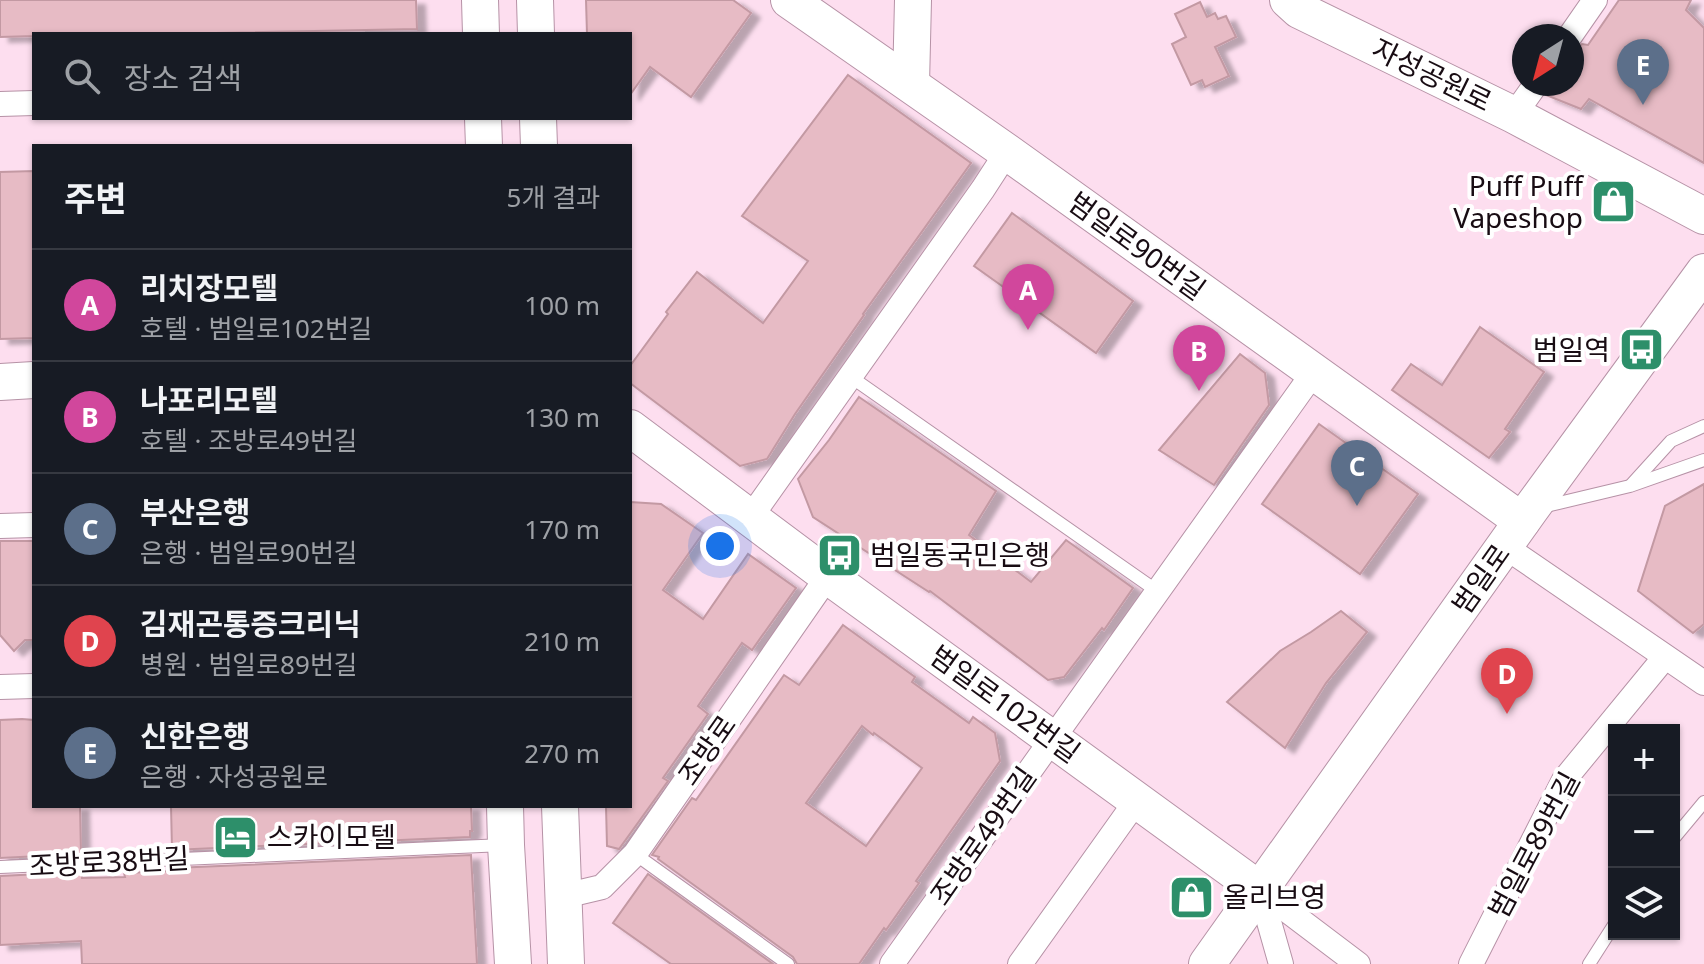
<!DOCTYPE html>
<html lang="ko">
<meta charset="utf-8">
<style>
:root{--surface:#171b24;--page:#20242c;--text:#f1f3f6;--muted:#9ea1a6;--line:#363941;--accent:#2d8f6a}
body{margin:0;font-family:"Noto Sans","Noto Sans KR",sans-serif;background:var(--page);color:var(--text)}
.controls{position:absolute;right:24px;bottom:24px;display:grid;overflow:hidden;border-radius:0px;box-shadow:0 2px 6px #0004}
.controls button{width:72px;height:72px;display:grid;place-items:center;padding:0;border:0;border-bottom:2px solid var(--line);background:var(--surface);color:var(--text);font:40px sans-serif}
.compass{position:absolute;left:1512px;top:24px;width:72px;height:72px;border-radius:50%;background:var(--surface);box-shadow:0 2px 6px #0004;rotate:216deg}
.you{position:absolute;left:720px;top:546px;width:28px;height:28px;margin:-20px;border:6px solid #fff;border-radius:50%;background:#1a73e8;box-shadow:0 0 0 12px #1a73e833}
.badge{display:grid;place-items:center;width:52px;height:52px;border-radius:50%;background:var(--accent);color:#fff;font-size:26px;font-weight:700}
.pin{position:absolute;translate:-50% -66px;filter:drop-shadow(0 2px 4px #0008)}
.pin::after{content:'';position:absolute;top:42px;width:28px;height:24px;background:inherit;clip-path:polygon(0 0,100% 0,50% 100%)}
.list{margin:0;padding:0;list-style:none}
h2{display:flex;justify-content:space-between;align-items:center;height:104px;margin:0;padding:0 32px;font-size:34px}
h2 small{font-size:26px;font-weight:400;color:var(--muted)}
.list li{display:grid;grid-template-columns:52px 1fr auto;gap:24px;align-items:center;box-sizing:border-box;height:112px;padding:0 32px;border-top:2px solid var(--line)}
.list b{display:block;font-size:30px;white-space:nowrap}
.list p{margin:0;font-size:26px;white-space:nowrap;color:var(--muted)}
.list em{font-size:26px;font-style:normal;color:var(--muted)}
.icon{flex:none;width:44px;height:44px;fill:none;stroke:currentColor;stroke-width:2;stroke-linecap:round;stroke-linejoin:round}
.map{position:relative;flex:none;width:1704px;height:964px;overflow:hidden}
.search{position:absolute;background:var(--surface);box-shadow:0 2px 6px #0004;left:32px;top:32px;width:600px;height:88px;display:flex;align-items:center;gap:20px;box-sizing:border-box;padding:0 28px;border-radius:0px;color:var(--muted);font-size:30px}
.panel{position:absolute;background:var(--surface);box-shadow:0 2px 6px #0004;left:32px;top:144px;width:600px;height:664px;border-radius:0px}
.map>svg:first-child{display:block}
</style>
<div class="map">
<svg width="1704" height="964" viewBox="0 0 1704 964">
<defs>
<filter id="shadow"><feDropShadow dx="9" dy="5" stdDeviation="2" flood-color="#0004"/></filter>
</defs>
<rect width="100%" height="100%" fill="#fddeef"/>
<g fill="#e7bbc5" stroke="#c399a3" stroke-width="2" fill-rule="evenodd" filter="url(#shadow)">
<polygon points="0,0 416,0 417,29 162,34 34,34 34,36 0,37"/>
<polygon points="586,0 733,0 751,13 691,97 650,67 630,95 630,34 587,34"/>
<polygon points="1619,0 1691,0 1686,10 1704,28 1704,163 1589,99 1581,109 1546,95 1551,84 1572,84 1572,50 1577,49 1582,44 1588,45"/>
<polygon points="1200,2 1207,17 1215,13 1218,19 1226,16 1236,37 1215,47 1229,76 1205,87 1202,80 1191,85 1172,44 1186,37 1175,14"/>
<polygon points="848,75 971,163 863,314 864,315 795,414 767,459 740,466 630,383 630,366 668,314 666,312 697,272 763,323 808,261 742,216"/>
<polygon points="34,171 34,338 0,339 0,172"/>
<polygon points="1012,213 1133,301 1096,353 974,266"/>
<polygon points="1480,327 1544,372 1505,429 1510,432 1489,458 1392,390 1411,364 1442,385"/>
<polygon points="1240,354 1265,373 1269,405 1214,485 1159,450"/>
<polygon points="859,397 996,491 969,535 1031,582 1066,540 1133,588 1104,630 1102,628 1064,677 1048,680 930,591 929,592 813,517 798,479 829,440"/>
<polygon points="1319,424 1418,494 1360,574 1262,504"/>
<polygon points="1704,484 1704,624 1693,633 1638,591 1665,506"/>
<polygon points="630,502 661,504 703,533 663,590 703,619 748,554 796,588 752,650 742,643 698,706 708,714 663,778 668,781 619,849 607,846 606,806 630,806"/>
<polygon points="0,541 34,541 34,640 25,640 14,651 0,635"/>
<polygon points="1341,611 1367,632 1326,683 1285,748 1227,702 1280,651 1311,632"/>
<path d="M843 625 915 677 912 682 969 723 973 717 995 733 1000 761 916 881 919 883 886 930 884 928 859 964H797L793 957 658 859 659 857 652 855 692 798 696 800 784 675 799 685ZM862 726 873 735 874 733 922 768 866 846 806 803Z"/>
<polygon points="22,719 34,720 34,806 80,806 81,854 0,858 0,720"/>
<polygon points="171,806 471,806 472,831 470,831 470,837 172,850"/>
<polygon points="471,855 477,964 82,964 81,941 0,945 0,876 82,872 82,878 125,877 124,873 172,871 173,868"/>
<polygon points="648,874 773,964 671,964 613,923"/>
</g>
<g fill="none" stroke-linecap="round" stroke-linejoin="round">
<defs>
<g id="lane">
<polyline points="851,377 1157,591"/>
<polyline points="1632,484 1671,441 1704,426"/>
<polyline points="1542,507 1630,486 1704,460"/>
<polyline points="1674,838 1704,802"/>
<polyline points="635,854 788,964"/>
<polyline points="0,867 504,845"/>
<polyline points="1589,964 1614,925"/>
</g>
<g id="street">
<polyline points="1570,36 1595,0"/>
<polyline points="0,104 34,103"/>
<polyline points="1514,115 1536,84"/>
<polyline points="750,518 983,189 1007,152"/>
<polyline points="0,526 34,525"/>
<polyline points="1504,546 1704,683"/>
<polyline points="0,687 34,686"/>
<polyline points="1260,890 1358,964"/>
<polyline points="1260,890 1281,964"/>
<polyline points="564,896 602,887 635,854 828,576"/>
<polyline points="892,964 1314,372"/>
<polyline points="1020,964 1137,800"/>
<polyline points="1471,964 1564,780 1665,657"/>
</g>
<g id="secondary">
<polyline points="480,0 481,34"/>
<polyline points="535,0 536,34"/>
<polyline points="789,0 1007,152 1522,521"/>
<polyline points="1288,0 1299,10 1514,115 1704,216"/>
<polyline points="911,84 913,0"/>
<polyline points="483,118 484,146"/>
<polyline points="538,118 539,146"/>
<polyline points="0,382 34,380"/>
<polyline points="630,428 828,576 1260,890"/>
<polyline points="505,806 506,845 513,964"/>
<polyline points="560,806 566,964"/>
<polyline points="1207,964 1530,510 1704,272"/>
</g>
</defs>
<use href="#lane" stroke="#b692a6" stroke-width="14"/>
<use href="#street" stroke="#b692a6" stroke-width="26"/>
<use href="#secondary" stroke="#b692a6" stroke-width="38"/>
<use href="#lane" stroke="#fff" stroke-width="12"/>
<use href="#street" stroke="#fff" stroke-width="24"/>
<use href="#secondary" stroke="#fff" stroke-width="36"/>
</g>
<defs>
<symbol id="shop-square" viewBox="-11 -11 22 22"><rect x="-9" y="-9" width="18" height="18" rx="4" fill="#2d8f6a" stroke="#fff"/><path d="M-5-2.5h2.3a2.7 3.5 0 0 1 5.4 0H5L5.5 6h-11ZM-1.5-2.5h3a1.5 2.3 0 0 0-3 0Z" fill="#fff"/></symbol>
<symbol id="bus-square" viewBox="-11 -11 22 22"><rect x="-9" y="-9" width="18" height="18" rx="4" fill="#2d8f6a" stroke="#fff"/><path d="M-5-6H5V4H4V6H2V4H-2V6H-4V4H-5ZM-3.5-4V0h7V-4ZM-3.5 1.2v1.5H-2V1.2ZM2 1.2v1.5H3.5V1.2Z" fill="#fff"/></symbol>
<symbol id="hotel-square" viewBox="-11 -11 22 22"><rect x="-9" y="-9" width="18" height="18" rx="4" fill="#2d8f6a" stroke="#fff"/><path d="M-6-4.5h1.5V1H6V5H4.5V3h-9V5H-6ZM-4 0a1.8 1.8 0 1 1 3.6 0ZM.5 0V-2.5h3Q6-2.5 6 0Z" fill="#fff"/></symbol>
</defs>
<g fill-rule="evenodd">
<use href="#shop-square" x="1588" y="176" width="51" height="51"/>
<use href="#bus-square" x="1616" y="324" width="51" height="51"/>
<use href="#bus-square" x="814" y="530" width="51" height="51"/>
<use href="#hotel-square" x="210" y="812" width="51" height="51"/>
<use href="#shop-square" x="1166" y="872" width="51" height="51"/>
</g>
<g text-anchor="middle" stroke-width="8" stroke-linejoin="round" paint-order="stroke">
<g font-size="28" fill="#180c13" stroke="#fff">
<text transform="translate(1432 75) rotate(26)" y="10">자성공원로</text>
<text transform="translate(1137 246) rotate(36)" y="10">범일로90번길</text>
<text transform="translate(1481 579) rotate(-55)" y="10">범일로</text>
<text transform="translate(1005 704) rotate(36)" y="10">범일로102번길</text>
<text transform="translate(707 750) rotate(-55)" y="10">조방로</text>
<text transform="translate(983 836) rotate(-55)" y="10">조방로49번길</text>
<text transform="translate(1534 845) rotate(-62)" y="10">범일로89번길</text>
<text transform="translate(109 862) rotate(-3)" y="10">조방로38번길</text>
</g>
<g font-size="28" fill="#180c13" stroke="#fff" text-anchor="start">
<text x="1583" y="196" text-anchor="end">Puff Puff<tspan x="1583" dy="32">Vapeshop</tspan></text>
<text x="1610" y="360" text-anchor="end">범일역</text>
<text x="870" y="565">범일동국민은행</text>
<text x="267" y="847">스카이모텔</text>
<text x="1223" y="907">올리브영</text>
</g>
</g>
</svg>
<div class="controls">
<button>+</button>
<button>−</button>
<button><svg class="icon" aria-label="layers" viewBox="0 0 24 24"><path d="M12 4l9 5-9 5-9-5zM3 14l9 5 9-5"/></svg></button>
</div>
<svg class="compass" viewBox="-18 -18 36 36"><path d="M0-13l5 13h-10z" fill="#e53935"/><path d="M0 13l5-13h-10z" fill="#9ea1a6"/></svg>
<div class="you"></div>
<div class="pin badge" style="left:1028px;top:330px;background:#d1479c">A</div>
<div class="pin badge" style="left:1199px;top:391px;background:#d1479c">B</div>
<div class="pin badge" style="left:1357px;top:506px;background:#5c6f8a">C</div>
<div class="pin badge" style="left:1507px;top:714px;background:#e0444e">D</div>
<div class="pin badge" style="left:1643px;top:105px;background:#5c6f8a">E</div>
<div class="search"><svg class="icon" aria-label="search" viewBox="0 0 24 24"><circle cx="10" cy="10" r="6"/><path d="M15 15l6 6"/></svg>장소 검색</div>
<section class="panel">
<h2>주변<small>5개 결과</small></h2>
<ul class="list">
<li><span class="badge" style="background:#d1479c">A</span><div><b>리치장모텔</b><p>호텔 · 범일로102번길</p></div><em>100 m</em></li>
<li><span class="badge" style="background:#d1479c">B</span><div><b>나포리모텔</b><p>호텔 · 조방로49번길</p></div><em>130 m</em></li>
<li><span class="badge" style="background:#5c6f8a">C</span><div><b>부산은행</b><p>은행 · 범일로90번길</p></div><em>170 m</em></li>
<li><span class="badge" style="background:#e0444e">D</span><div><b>김재곤통증크리닉</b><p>병원 · 범일로89번길</p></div><em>210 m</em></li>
<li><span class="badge" style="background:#5c6f8a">E</span><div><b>신한은행</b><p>은행 · 자성공원로</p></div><em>270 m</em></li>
</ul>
</section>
</div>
